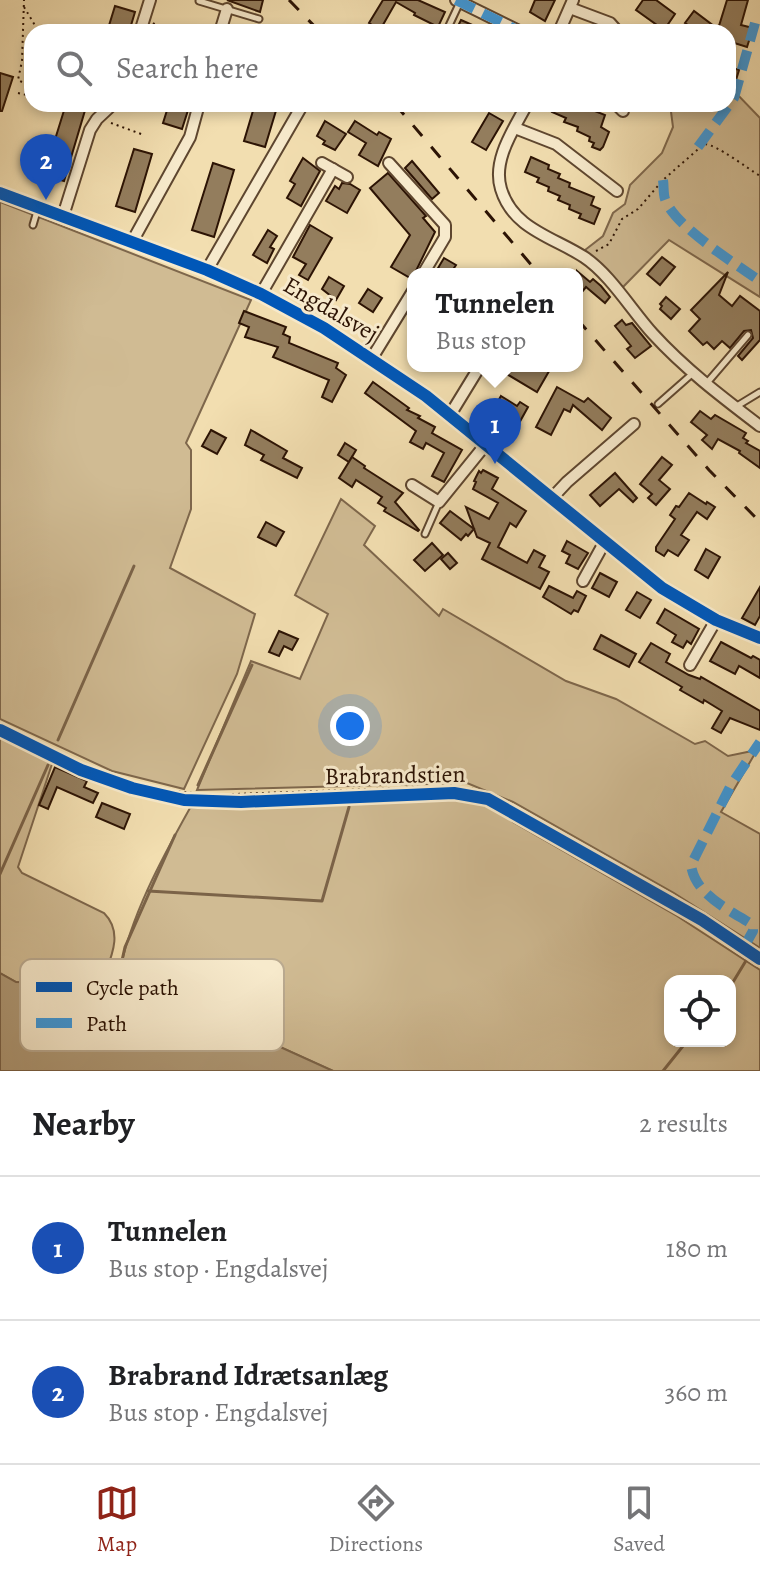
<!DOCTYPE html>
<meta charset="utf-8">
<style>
:root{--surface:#fff;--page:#f6f6f6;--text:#202124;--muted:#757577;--line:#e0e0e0;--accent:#8f2418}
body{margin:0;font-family:Alegreya,serif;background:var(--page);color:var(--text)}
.controls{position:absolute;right:24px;bottom:24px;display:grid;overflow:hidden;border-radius:16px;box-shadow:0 4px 12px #0003}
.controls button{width:72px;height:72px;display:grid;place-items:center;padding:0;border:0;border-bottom:2px solid var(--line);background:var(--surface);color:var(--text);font:40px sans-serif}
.you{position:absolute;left:350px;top:726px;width:28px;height:28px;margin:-20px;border:6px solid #fff;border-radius:50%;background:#1a73e8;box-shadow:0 0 0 12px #1a73e833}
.badge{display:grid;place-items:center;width:52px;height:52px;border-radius:50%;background:var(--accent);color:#fff;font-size:26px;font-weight:700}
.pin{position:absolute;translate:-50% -66px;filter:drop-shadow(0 2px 4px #0008)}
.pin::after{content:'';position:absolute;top:42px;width:28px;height:24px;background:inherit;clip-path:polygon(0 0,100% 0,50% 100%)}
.popup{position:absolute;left:407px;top:268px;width:176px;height:104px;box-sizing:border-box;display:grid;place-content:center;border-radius:16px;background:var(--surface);filter:drop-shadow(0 2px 6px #0005);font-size:26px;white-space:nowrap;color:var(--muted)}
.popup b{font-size:30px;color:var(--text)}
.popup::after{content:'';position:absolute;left:50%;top:100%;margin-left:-16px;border:16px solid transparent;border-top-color:var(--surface)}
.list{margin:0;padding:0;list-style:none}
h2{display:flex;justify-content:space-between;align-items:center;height:104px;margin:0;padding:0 32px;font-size:34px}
h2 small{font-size:26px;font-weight:400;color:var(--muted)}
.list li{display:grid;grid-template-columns:52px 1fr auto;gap:24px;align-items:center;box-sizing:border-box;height:144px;padding:0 32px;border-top:2px solid var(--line)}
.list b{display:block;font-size:30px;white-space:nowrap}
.list p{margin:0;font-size:26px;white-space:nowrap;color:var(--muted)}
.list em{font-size:26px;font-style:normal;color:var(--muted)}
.icon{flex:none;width:44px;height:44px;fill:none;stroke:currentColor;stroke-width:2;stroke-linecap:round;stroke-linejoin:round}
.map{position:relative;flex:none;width:760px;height:1071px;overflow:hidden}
.search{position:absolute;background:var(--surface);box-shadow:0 4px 12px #0003;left:24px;right:24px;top:24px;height:88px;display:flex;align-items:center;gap:20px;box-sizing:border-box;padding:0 28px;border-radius:24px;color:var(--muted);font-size:30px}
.sheet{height:392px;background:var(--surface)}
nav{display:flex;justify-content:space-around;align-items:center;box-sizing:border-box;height:112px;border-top:2px solid var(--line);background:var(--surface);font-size:22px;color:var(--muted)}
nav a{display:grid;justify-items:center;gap:4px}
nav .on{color:var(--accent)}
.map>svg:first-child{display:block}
</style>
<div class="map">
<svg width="760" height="1071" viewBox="0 0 760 1071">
<rect width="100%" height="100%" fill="#f2deb0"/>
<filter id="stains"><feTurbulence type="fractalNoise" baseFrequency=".0025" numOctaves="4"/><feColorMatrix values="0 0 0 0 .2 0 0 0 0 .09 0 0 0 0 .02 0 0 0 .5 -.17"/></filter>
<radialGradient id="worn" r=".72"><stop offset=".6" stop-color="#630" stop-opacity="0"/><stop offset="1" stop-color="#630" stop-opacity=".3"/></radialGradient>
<g fill="#d0bb93" stroke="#7e674c" stroke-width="2" fill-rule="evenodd">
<polygon points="728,91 737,94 760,118 760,297 669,240 623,287 585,250 603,236 613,213 625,204 630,185 662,153 673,127 670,104 728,104"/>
<polygon points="0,202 251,300 186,443 191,450 191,509 170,568 255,614 237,674 184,789 112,771 0,719"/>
<polygon points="341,499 375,526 364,545 439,616 443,609 566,681 616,699 695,744 705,741 728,756 757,750 721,812 760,834 760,948 674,893 513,802 467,783 197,790 251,661 300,679 328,614 295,595"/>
<path d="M0 735 48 759 52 764 18 867 22 873 104 913C122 931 113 953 105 974L79 984 16 982 0 973Z"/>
<path d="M470 799 506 814 513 822 677 916 760 970V1071H333L119 974C131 915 161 860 190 808ZM670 981H730V1041H670Z"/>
</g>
<polygon fill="#af9976" stroke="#7b6348" stroke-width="2" points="0,973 16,982 79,984 105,974 113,979 119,974 333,1071 0,1071"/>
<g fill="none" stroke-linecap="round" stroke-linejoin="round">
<g stroke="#7b6348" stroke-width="3">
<polyline points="58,740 134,566"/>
<polyline points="198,785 252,665"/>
<polyline points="0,874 48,765"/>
<polyline points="148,891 322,901 349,807"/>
<polyline points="119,974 125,947 175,835"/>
<polyline points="730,987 747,959"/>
<polyline points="663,1071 687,1041"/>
</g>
</g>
<g fill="#937d5d" stroke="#2c1304" stroke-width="2">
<polygon points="227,0 263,0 260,12"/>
<polygon points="383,0 418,0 445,12 438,27 414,15 415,13 396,2 380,30 369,23"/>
<polygon points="535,0 555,0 545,21 530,12"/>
<polygon points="643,0 656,0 675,14 664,30 636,10"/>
<polygon points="727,0 748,0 741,25 753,28 747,47 728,41 728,32 698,32 685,23 694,11 718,29"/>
<polygon points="115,6 135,12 129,32 107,32"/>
<polygon points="461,20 488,32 455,32"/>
<polygon points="728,66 739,70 730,100 728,100"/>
<polygon points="0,73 13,77 2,111 0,111"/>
<polygon points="66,104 86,107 64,181 44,175"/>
<polygon points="169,104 190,104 182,129 163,123"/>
<polygon points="255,104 278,104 265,147 244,141"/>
<polygon points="555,104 594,104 592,110 605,115 601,127 609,132 603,147 600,150 592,147 594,143 589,141 590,137 577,131 578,127 564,122 566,118 552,112"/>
<polygon points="489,113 503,121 486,150 472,142"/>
<polygon points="325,121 346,134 335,150 323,144 325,141 317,136"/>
<polygon points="355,121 377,135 379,132 391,139 378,166 359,155 366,143 348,132"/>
<polygon points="134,149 152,154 135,212 116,206"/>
<polygon points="531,157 549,165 548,169 560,174 558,178 570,183 569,187 594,197 591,205 600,209 594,224 579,218 581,214 569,209 570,205 558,200 560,196 548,191 549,187 537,182 539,178 525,172"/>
<polygon points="303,158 320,171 301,206 287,198 295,184 290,181"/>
<polygon points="412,161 439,193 432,199 405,168"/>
<polygon points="213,163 234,170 214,237 192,230"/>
<polygon points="388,173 426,216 423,218 435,232 412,279 391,267 410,235 370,188"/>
<polygon points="342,183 350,184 360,190 347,213 326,201 335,186 339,189"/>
<polygon points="310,225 332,238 308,280 299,275 306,264 293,257"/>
<polygon points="268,230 277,236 270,247 274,249 267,263 253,255"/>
<polygon points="662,257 675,267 660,285 647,274"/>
<polygon points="444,258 456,265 450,274 438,268"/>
<polygon points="577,271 590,282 593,279 601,286 610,297 605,303 586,287 577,298"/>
<polygon points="728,272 719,295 732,306 740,296 760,311 760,340 742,360 738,356 753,338 751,330 744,331 730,348 722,341 714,349 707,342 703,345 689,331 700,319 691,310"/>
<polygon points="329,277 344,286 336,300 322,289"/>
<polygon points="368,289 382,298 373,312 359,303"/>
<polygon points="666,297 680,309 671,319 660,309 662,306 660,304"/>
<polygon points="244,311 286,327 283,334 290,337 289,343 338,363 336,368 346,375 332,402 322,397 329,380 273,357 278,347 245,337 249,327 239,323"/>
<polygon points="622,320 626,325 632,323 651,346 635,358 627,349 631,346 615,326"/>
<polygon points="510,366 552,366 537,392 505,373"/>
<polygon points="373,382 409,408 407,410 420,416 418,418 435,427 432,433 462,450 444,482 432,476 444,453 426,443 423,449 410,442 416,431 365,393"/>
<polygon points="557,387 584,402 588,398 611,418 602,430 573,405 570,412 564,409 551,435 536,427"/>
<polygon points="501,396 517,406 520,402 528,407 518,425 493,410"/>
<polygon points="700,411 711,419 715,415 746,433 743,438 748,441 746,443 760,451 760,468 739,453 740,451 718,439 712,449 702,440 707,435 691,422"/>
<polygon points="211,430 226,438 217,454 202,446"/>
<polygon points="251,430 287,451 283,458 302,468 297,478 261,460 264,455 245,445"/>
<polygon points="345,443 356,450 349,462 338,455"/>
<polygon points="352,457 365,466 364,468 403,493 395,502 419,530 418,531 384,511 386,508 378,503 382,497 356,480 352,487 339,478"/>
<polygon points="662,457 672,465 659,480 670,489 656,505 648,498 652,494 640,484"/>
<polygon points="483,470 498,478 492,489 526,511 516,527 510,523 498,547 527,563 534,550 545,556 539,567 549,572 540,589 482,559 490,543 477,537 466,507 489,519 498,503 473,489 476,482 474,481 479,471 481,473"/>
<polygon points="615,473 637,498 633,502 619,489 600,506 590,495"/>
<polygon points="689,493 706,504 707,502 715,507 707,519 697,512 681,535 689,540 678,556 668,550 664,556 656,551 656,547 675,519 670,515 676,506 679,507"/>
<polygon points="450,511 474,529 468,536 466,534 461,540 440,523"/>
<polygon points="266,522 284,532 276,546 258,537"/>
<polygon points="567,541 588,553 578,569 566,563 570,555 562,551"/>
<polygon points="432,543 443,555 425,571 414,560"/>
<polygon points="706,549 720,557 708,578 695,570"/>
<polygon points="448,553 457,563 450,569 441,559"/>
<polygon points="600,573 617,582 609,597 592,588"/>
<polygon points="549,586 573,598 577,591 586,596 578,612 574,610 571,614 543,597"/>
<polygon points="760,587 760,616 755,625 742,618"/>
<polygon points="637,592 651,600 640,618 626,610"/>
<polygon points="665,609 699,629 691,644 687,641 683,648 672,642 676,635 657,623"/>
<polygon points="279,631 298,639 292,650 284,646 279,656 269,652"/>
<polygon points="601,635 636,654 629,667 594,649"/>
<polygon points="721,642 751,658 753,656 760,660 760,678 739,666 735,674 710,661"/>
<polygon points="651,643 670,654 666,662 689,675 700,679 701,677 760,711 760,730 730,718 721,733 712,728 722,711 704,700 703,703 680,690 682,687 639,662"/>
<polygon points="55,767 87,781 84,787 98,793 93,803 57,787 48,809 39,805"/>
<polygon points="102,803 130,814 124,829 96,817"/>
</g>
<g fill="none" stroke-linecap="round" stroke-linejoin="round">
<defs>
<g id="service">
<polyline points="199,1 259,19"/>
<polyline points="446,32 460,2"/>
<polyline points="33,225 38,208"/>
<polyline points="706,384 748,335"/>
<polyline points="658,404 692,374"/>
<polyline points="737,406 760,392"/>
<polyline points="425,534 439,502"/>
</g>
<g id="minor">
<polyline points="456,0 521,32"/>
<polyline points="570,8 610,23 618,32"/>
<polyline points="140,32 150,0"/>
<polyline points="220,32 227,9"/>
<polyline points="559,32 573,0"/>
<path d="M527 104C514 129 492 160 501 189 513 229 553 237 584 257 610 274 632 311 653 334 685 369 722 397 760 426"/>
<polyline points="616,104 623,111"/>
<polyline points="515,128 556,144 617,191"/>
<polyline points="322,163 347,177"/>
<polyline points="389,163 445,225 445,237 423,274"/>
<polyline points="0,193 207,270 261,294 324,328 426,396 662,588 716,620 760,638"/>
<polyline points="63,216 90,130 97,119 113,104"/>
<polyline points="132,242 190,137 199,104"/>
<polyline points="207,270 303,104"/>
<polyline points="261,294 333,169"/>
<polyline points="372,358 413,291"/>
<polyline points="450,415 480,366"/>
<polyline points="412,485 439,502 486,444"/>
<polyline points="552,498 567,482 634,424"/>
<polyline points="583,581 604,543"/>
<polyline points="690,665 716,620"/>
</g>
</defs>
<use href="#service" stroke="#5e462f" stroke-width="9"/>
<use href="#minor" stroke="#5e462f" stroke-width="14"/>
<g stroke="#2c1304" stroke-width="2" stroke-dasharray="2 4" stroke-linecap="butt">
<polyline points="24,7 39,32"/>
<polyline points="153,23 166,32"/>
<polyline points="22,82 18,80 22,61 24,0"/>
<polyline points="18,93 32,96"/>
<polyline points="111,123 144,135"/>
<path d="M596 251 609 244 622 219 638 209 663 180 704 144C716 144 747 168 760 176"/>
<polyline points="0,723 90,767 134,783 169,790 207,795 430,787 476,789 511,804 653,886 760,952"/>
</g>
<use href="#service" stroke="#f7eacc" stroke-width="5"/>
<use href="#minor" stroke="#f7eacc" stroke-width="10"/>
<g stroke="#2c1304" stroke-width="3" stroke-dasharray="14 14" stroke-linecap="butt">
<polyline points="289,0 320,32"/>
<polyline points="395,104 539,274"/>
<polyline points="577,319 709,470 760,522"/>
</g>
<g stroke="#3d9add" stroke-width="10" stroke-dasharray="20 10" stroke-linecap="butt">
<polyline points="456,0 521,32"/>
<polyline points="698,147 734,98 755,23"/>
<path d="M663 180C664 186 663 193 665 199 674 226 736 264 760 281"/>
<path d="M744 947 753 931V925C730 910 695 895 691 865L731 785 760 742"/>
</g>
<defs>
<g id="cycleway">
<polyline points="0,193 207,270 261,294 324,328 426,396 662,588 716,620 760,638"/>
<polyline points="0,730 81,770 132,788 184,800 241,802 454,793 488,799 702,920 760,959"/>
</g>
</defs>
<use href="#cycleway" stroke="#f7eacc" stroke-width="17"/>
<use href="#cycleway" stroke="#0057b8" stroke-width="12"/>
</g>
<g text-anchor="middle" stroke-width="6" stroke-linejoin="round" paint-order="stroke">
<g font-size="24" fill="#2c1304" stroke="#f7eacc">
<text transform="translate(331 309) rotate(30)" y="8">Engdalsvej</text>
<text transform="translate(395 775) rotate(-1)" y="8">Brabrandstien</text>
</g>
</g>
<rect x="20" y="959" width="264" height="92" rx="12" fill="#f7eacc" stroke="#baaa90" stroke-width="2"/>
<rect x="36" y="982" width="36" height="10" fill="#0057b8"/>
<rect x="36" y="1018" width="36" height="10" fill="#3d9add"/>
<g font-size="22" fill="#2c1304">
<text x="86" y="995">Cycle path</text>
<text x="86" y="1031">Path</text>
</g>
<rect width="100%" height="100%" filter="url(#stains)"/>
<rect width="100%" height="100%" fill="url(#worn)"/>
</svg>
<div class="controls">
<button><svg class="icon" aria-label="locate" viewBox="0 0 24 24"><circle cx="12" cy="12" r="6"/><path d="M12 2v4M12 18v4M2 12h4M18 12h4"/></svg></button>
</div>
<div class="you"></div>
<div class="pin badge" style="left:495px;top:464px;background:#1a4fb4">1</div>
<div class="popup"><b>Tunnelen</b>Bus stop</div>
<div class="pin badge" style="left:46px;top:200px;background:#1a4fb4">2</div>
<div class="search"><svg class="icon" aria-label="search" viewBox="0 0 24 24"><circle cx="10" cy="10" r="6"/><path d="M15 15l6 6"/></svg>Search here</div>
</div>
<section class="sheet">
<h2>Nearby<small>2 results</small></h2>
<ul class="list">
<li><span class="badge" style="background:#1a4fb4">1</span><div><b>Tunnelen</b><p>Bus stop · Engdalsvej</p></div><em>180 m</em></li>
<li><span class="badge" style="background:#1a4fb4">2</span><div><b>Brabrand Idrætsanlæg</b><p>Bus stop · Engdalsvej</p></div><em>360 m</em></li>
</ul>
</section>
<nav>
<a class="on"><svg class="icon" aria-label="map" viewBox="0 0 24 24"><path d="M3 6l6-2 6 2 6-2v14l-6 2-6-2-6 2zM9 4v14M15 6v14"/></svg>Map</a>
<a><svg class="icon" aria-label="directions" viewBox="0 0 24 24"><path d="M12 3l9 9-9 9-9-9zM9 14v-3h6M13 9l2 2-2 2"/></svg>Directions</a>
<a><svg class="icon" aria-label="saved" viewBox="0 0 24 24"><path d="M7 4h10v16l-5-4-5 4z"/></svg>Saved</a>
</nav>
